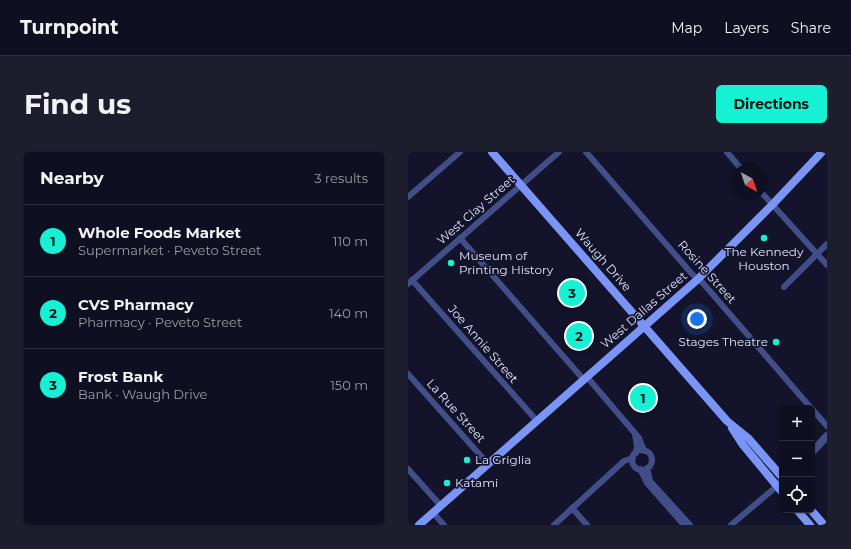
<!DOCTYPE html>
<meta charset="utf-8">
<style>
:root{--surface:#0e0f20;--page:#1c1d2d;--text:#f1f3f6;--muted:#9b9ca5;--line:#2e2f3e;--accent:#16f1d4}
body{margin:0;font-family:Montserrat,sans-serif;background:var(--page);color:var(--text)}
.controls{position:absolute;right:12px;bottom:12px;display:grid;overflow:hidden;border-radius:6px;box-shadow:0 1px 3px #0004}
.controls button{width:36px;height:36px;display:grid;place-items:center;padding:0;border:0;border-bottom:1px solid var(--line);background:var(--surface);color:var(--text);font:20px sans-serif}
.compass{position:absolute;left:323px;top:12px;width:36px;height:36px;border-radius:50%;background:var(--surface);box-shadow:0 1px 3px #0004;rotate:140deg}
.you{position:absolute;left:289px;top:167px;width:14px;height:14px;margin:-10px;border:3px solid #fff;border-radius:50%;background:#1a73e8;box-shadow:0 0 0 6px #1a73e833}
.badge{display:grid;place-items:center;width:26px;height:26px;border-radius:50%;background:var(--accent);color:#111;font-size:13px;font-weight:700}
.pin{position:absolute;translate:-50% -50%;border:2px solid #fff;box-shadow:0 1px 4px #0006}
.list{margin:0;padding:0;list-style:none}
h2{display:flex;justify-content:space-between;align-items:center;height:52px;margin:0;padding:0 16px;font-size:17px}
h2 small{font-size:13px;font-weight:400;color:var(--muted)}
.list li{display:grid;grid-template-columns:26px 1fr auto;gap:12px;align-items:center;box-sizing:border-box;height:72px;padding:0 16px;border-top:1px solid var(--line)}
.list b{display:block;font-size:15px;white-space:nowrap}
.list p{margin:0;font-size:13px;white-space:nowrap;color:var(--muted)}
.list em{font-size:13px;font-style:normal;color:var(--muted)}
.icon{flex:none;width:22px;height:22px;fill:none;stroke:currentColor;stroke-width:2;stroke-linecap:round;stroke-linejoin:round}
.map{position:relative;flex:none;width:419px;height:373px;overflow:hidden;border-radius:6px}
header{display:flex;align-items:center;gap:24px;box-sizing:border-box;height:56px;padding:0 20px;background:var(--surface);border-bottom:1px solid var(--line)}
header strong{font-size:19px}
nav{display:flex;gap:22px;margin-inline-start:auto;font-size:14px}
.intro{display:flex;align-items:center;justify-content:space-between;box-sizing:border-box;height:96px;padding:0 24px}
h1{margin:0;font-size:28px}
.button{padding:10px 18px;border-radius:6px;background:var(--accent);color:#111;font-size:14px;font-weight:700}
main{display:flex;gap:24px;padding:0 24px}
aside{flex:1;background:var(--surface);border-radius:6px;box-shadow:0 1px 3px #0004}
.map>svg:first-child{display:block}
</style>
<header>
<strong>Turnpoint</strong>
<nav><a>Map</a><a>Layers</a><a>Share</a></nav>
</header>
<div class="intro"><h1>Find us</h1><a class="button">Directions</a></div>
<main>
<aside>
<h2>Nearby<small>3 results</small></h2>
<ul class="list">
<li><span class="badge">1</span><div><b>Whole Foods Market</b><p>Supermarket · Peveto Street</p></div><em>110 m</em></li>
<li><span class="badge">2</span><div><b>CVS Pharmacy</b><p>Pharmacy · Peveto Street</p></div><em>140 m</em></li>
<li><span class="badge">3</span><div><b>Frost Bank</b><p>Bank · Waugh Drive</p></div><em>150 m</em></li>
</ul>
</aside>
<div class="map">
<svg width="419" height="373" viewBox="0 0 419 373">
<rect width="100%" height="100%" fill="#13142b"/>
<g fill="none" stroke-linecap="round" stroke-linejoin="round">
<g stroke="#414e87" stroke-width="6">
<polyline points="178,0 284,122 294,130 403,256"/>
<polyline points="319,0 334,18"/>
<polyline points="353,40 419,113"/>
<polyline points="0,45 52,0"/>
<polyline points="52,86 176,228"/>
<polyline points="4,128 129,269"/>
<polyline points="0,132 151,0"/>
<polyline points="376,135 419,92"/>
<polyline points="0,222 80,312"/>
<polyline points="179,225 231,286 236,299"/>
<polyline points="404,257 419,274"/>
<polyline points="227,282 229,294 228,301"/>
<circle cx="234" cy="308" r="10"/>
<polyline points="239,316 242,329 282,373"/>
<polyline points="0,317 33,354"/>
<polyline points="232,317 239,331 276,373"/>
<polyline points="164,356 179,373"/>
<polyline points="25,361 36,373"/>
<polyline points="146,373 216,309 225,306"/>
<polyline points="323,373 369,334"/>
</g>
<g stroke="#414e87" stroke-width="8">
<polyline points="404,300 419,284"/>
<polyline points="369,334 374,330"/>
</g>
<g stroke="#7b95f7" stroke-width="8">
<polyline points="84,0 319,269 340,286 374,325"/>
<polyline points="324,276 335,293 374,340"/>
<polyline points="389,358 402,373"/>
<polyline points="403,358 416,373"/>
<polyline points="11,373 290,127 364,53 414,0"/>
</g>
</g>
<g fill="#16f1d4" stroke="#13142b" stroke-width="1.5">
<circle cx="356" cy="86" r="4"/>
<circle cx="43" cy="111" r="4"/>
<circle cx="368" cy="190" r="4"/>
<circle cx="59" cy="308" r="4"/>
<circle cx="39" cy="331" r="4"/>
</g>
<g text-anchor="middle" stroke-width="3.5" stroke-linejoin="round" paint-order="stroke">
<g font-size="12" fill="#dee2fd" stroke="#13142b">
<text transform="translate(68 58) rotate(-41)" y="4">West Clay Street</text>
<text transform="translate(195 108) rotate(49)" y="4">Waugh Drive</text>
<text transform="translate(299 120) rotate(48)" y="4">Rosine Street</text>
<text transform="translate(236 158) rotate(-41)" y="4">West Dallas Street</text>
<text transform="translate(75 192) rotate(49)" y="4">Joe Annie Street</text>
<text transform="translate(48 259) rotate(48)" y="4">La Rue Street</text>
</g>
<g font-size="12" fill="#dee2fd" stroke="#13142b" text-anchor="start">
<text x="356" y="104" text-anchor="middle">The Kennedy<tspan x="356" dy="14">Houston</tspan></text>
<text x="51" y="108">Museum of<tspan x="51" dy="14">Printing History</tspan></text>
<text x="360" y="194" text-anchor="end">Stages Theatre</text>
<text x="67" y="312">La Griglia</text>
<text x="47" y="335">Katami</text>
</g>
</g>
</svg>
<div class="controls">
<button>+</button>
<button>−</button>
<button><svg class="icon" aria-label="locate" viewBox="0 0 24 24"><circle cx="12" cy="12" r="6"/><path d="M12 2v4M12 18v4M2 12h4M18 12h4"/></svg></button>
</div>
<svg class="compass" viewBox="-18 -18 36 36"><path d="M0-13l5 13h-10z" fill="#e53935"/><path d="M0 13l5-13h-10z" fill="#9b9ca5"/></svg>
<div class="you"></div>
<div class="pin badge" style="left:235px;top:246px">1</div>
<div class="pin badge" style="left:171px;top:184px">2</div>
<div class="pin badge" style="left:164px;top:141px">3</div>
</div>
</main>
